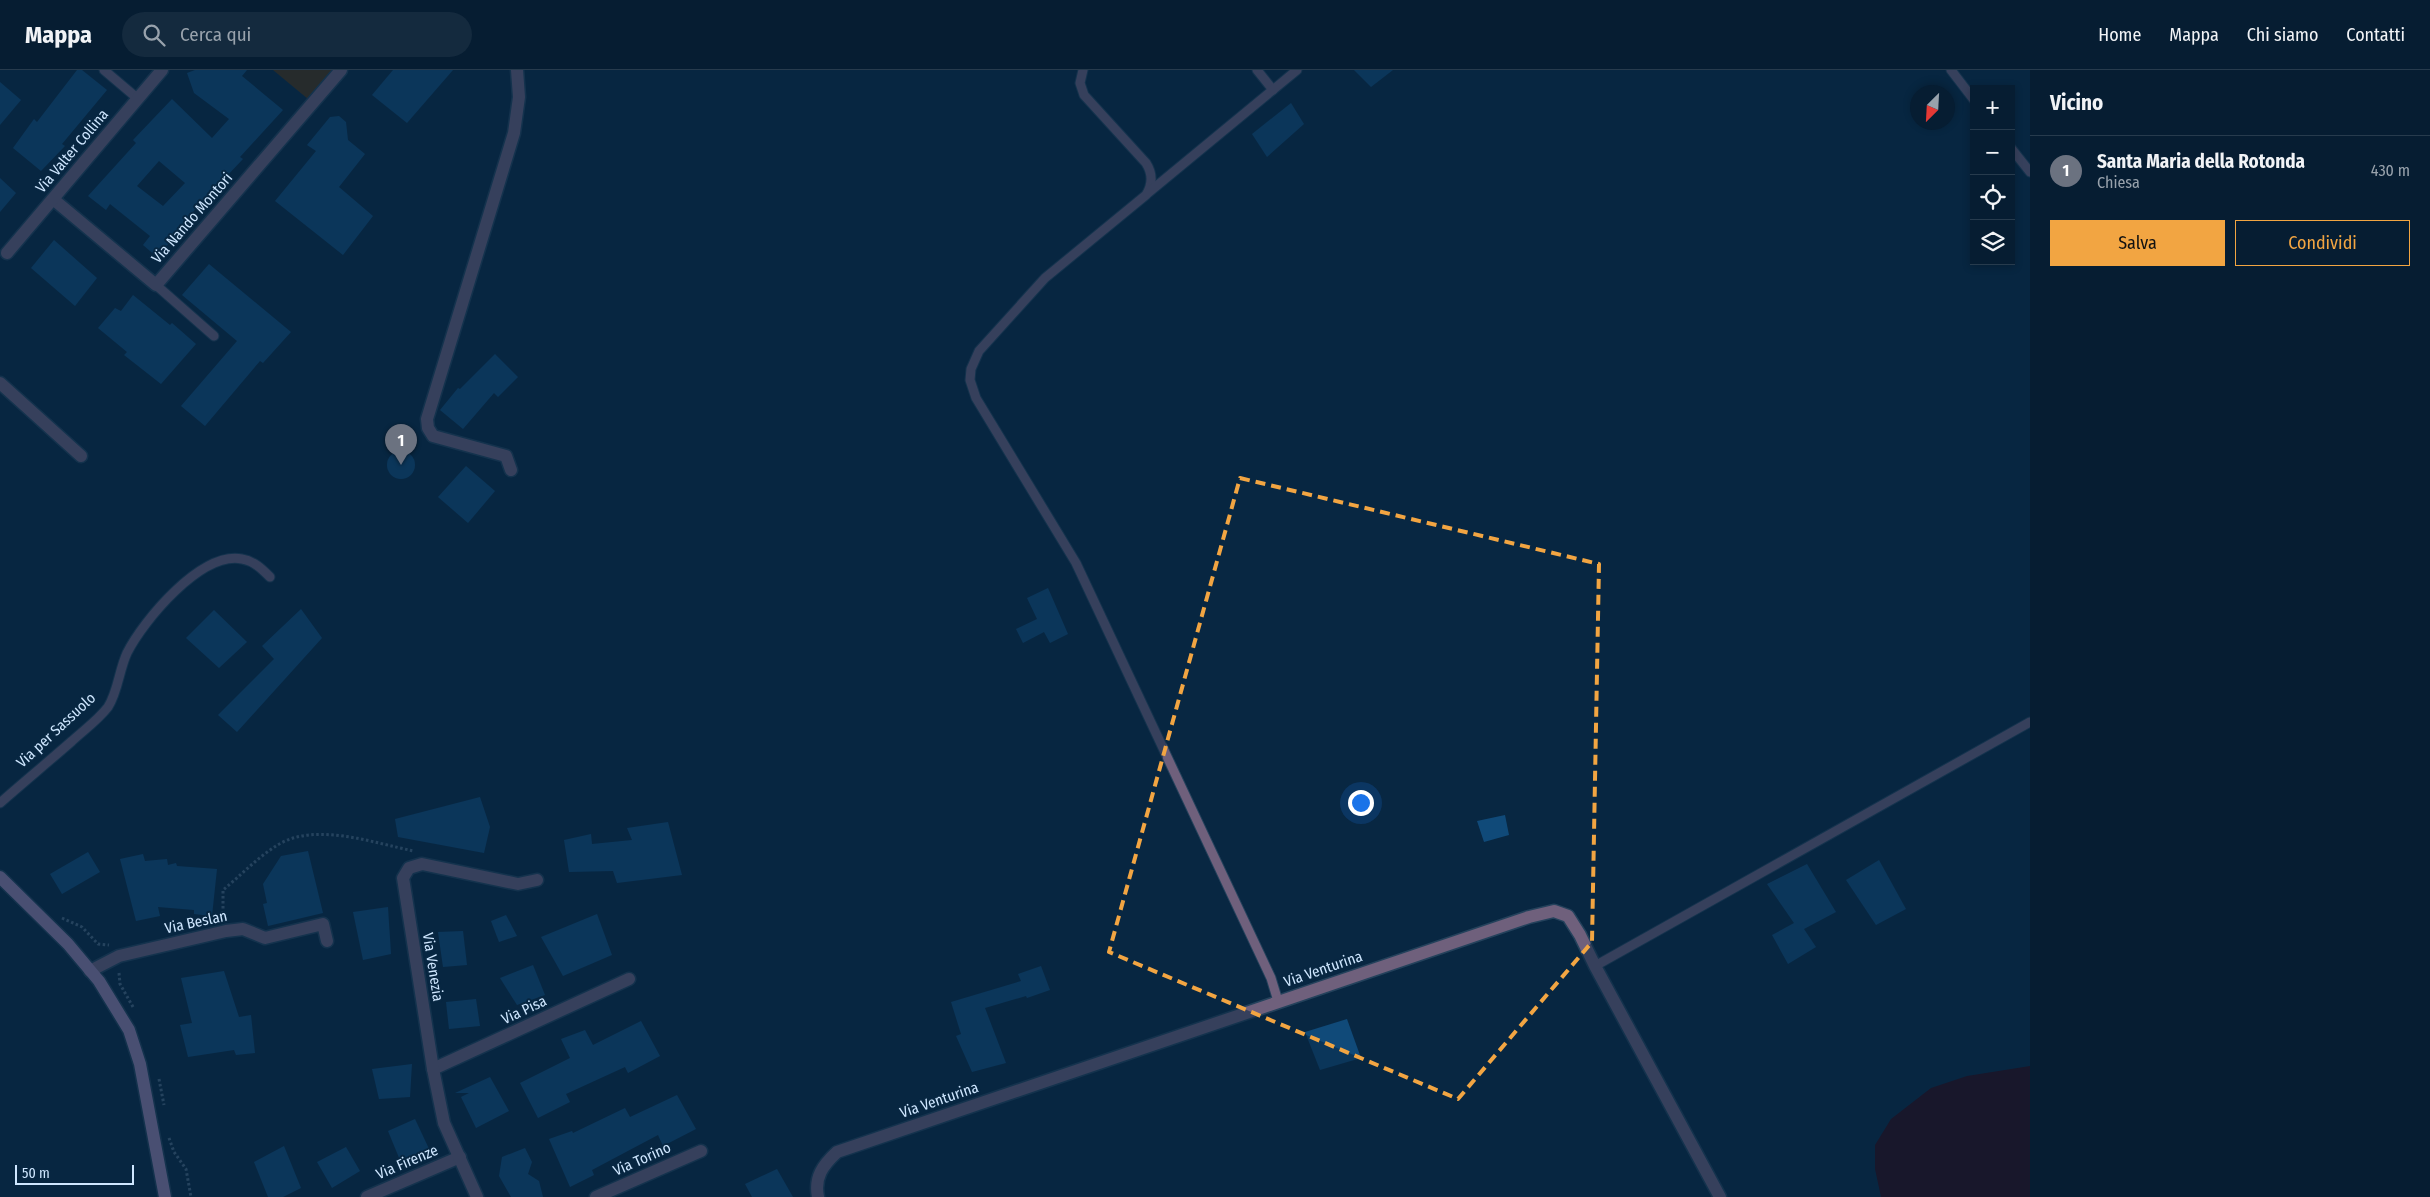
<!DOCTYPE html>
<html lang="it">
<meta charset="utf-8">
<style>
:root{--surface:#061d32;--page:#142a3e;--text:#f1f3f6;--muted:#98a2ac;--line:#273b4d;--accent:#f2a542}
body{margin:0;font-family:"Fira Sans Condensed",sans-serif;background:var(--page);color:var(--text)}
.controls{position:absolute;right:15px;top:15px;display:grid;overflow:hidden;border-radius:0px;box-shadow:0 2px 8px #0003}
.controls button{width:45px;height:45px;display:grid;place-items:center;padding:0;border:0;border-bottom:1px solid var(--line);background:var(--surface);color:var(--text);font:25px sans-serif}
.compass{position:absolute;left:1910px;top:15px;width:45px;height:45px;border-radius:50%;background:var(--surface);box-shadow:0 2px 8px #0003;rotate:204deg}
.scale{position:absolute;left:15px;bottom:12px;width:119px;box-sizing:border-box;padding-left:5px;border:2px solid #cfe7ff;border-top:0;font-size:14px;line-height:18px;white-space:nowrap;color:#cfe7ff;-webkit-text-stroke:4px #082742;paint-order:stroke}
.you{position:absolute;left:1360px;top:732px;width:18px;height:18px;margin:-12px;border:4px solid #fff;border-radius:50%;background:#1a73e8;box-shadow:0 0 0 8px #1a73e833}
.badge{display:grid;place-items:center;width:32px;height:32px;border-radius:50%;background:var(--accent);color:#fff;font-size:16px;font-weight:700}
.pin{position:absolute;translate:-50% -41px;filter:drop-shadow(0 1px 2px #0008)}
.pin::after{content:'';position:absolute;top:26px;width:18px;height:15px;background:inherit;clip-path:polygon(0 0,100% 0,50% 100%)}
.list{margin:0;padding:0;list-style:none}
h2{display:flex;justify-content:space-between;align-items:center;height:65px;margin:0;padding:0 20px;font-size:21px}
h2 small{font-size:16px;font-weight:400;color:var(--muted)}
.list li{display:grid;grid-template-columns:32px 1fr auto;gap:15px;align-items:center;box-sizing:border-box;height:70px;padding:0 20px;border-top:1px solid var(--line)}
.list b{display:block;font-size:19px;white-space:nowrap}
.list p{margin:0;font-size:16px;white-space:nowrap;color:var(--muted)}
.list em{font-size:16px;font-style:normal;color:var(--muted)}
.actions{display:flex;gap:10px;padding:15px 20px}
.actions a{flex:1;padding:11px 0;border:1px solid var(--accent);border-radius:0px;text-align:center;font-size:18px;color:var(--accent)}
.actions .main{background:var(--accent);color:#111}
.icon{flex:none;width:28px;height:28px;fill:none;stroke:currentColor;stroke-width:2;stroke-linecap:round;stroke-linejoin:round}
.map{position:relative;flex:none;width:2030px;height:1127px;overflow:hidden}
header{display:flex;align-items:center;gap:30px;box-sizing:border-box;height:70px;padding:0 25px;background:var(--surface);border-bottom:1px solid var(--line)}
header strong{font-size:24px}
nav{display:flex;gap:28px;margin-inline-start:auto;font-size:18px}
.search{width:350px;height:45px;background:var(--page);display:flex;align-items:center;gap:12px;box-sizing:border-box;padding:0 18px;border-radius:28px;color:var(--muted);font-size:19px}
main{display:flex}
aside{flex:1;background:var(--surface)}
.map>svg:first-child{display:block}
</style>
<header>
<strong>Mappa</strong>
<div class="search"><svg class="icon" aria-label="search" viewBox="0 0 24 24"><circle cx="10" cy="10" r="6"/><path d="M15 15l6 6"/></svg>Cerca qui</div>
<nav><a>Home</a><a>Mappa</a><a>Chi siamo</a><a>Contatti</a></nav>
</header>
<main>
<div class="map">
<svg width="2030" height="1127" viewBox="0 0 2030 1127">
<rect width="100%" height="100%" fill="#082742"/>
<polygon fill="#4c3213" points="273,0 333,0 308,29"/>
<polygon fill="#2d0510" points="2030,996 2030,1127 1881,1127 1875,1099 1875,1075 1891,1049 1931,1018 1967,1006"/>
<g fill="#104a79" fill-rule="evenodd">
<polygon points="77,0 82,0 107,20 62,74 65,76 41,101 13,78 34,49 37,52"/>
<path d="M195 0H247L242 6 283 40 240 87 243 89 189 146 191 148 157 187 143 175 150 166 110 134 106 140 88 126 136 73 133 70 172 29 212 68 229 49 194 23 187 3ZM159 91 185 113 163 136 137 116Z"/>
<polygon points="393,0 453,0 407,53 372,25"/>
<polygon points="1354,0 1393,0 1371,17"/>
<polygon points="0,12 21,30 0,55"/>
<polygon points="1291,33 1304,54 1267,87 1252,64"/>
<polygon points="339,46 346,52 348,70 365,84 339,117 373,146 343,185 275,131 316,81 307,75 330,47"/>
<polygon points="0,108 16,123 0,142"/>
<polygon points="54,170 97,208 75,236 31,198"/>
<polygon points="209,194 291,262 263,293 260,291 205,356 181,336 237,271 182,225"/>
<polygon points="133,225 170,255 172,253 196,274 161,314 124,285 127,282 98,258 115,238 121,241"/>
<polygon points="495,284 518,307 498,327 494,323 463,359 440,340 458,318 460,319"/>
<circle cx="401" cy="395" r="14"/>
<polygon points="466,396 495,421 468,453 438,427"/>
<polygon points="1048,518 1068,564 1050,573 1044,562 1023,573 1016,559 1037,549 1027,528"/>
<polygon points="301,539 322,568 237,662 218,645 274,589 262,576"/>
<polygon points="214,540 247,572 219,598 186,568"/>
<polygon points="480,727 490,757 484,783 398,767 395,749"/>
<polygon points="1505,745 1509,765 1484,772 1477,751"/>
<polygon points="668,752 682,805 617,813 613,801 569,802 564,770 591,764 592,774 632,770 627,758"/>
<polygon points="308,781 323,843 268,856 263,834 267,833 263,814 281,786"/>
<polygon points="88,782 100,802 62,824 50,804"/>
<polygon points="143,784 145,791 167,789 168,795 176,793 177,796 217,799 212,846 194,844 194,840 158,837 160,846 136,851 120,789"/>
<polygon points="1879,790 1906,839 1876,855 1846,810"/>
<polygon points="1807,794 1836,842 1804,859 1816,877 1788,894 1772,865 1794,853 1767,814"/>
<polygon points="388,837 391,884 363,890 353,842"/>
<polygon points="597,844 612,885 563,906 541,867"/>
<polygon points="506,845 517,866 499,872 491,851"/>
<polygon points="463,861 467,895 443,897 438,862"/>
<polygon points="533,895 545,925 517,935 500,908"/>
<polygon points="1041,896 1050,920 1027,928 1026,926 985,938 1006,993 972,1002 956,966 961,964 951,932 1021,911 1018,904"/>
<polygon points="224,901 239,947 251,945 255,983 236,985 234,980 188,987 180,955 192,953 181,908"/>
<polygon points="476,929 480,956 449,959 446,932"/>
<polygon points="1347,949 1361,988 1320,1000 1305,962"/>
<polygon points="641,951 660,986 628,1003 625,997 566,1024 570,1032 538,1048 520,1013 570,988 561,969 585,960 593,975"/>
<polygon points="412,994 410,1027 379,1029 372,999"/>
<polygon points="490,1007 509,1041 476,1058 461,1027 469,1023 455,1023"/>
<polygon points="677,1025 696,1059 663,1076 658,1065 592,1100 594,1105 570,1117 549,1069 572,1061 573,1063 625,1038 630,1047"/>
<polygon points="415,1049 430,1081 402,1095 388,1061"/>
<polygon points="284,1076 301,1118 283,1127 268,1127 254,1092"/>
<polygon points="346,1077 360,1101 332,1118 317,1092"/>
<polygon points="525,1078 532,1092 528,1104 539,1111 543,1127 511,1127 499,1106 502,1087"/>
<polygon points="777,1099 793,1127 752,1127 745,1114"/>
</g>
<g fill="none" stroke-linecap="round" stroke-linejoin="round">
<defs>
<g id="service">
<polyline points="104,0 137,28"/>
<path d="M1083 0 1080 13 1084 25 1146 93C1153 104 1153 114 1146 125L1045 208 979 281 971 299 970 310 976 328 1076 493 1271 908 1278 931"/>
<polyline points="1257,0 1273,20"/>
<polyline points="1951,0 1974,30"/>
<polyline points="2011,78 2030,102"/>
<polyline points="1148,123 1297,0"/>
<polyline points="156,215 214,266"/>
<path d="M0 733C24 712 48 692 72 671 84 660 98 650 108 637 118 622 119 600 127 583 143 551 201 481 242 489 254 491 262 499 270 507"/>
<polyline points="1595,896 2030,652"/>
</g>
<g id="minor">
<polyline points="53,129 156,215 341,0"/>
<polyline points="7,183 162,0"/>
<polyline points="0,313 81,386"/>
<polyline points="511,400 506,386 433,366 428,358 427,349 514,63 519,27 517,0"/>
<polyline points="90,901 119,886 226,861 243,859 265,868 323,854 327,871"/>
<polyline points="433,999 629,909"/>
<polyline points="367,1127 460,1087"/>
<polyline points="477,1127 444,1053 433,999 403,808 409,798 422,794 518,814 537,810"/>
<polyline points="596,1127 701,1081"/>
<path d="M818 1127C814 1107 823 1095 837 1082L1529 847 1554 841 1568 846 1580 865 1595 896 1720 1127"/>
</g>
<polyline id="secondary" points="0,807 68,874 99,911 129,960 140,994 165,1127"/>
</defs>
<use href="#service" stroke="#24425c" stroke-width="11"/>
<use href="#minor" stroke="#24425c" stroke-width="15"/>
<use href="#secondary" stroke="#24425c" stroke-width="15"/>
<g stroke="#4b6781" stroke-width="3" stroke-dasharray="2.5 2.5" stroke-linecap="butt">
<path d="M220 847 223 845V820C240 806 257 788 276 776 314 751 373 773 414 781"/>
<polyline points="62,848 82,857 98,874 109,875"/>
<polyline points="119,903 120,914 133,937"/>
<polyline points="159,1009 164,1035"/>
<polyline points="169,1068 174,1082 186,1099 191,1127"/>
</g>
<use href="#service" stroke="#6f607c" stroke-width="9"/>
<use href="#minor" stroke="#6f607c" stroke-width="12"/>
<use href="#secondary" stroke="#9981ae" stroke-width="12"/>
</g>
<path d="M0 0H2030V1127H0ZM1240 408 1599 494 1592 872 1458 1029 1109 882Z" fill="#082742" fill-opacity=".55" fill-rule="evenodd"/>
<path fill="none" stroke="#f2a542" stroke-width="4" stroke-dasharray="10 6" stroke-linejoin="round" d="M1240 408 1599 494 1592 872 1458 1029 1109 882Z"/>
<g text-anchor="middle" stroke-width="4" stroke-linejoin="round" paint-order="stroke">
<g font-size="15" fill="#cfe7ff" stroke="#082742">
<text transform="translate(72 81) rotate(-50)" y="5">Via Valter Collina</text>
<text transform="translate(192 148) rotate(-49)" y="5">Via Nando Montori</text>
<text transform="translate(56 660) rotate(-43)" y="5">Via per Sassuolo</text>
<text transform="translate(196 852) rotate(-12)" y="5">Via Beslan</text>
<text transform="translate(433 897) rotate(81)" y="5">Via Venezia</text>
<text transform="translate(1323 899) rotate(-19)" y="5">Via Venturina</text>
<text transform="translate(524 940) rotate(-25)" y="5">Via Pisa</text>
<text transform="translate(939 1030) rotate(-19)" y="5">Via Venturina</text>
<text transform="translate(642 1089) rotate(-24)" y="5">Via Torino</text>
<text transform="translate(407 1092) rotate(-23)" y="5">Via Firenze</text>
</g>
</g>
</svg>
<div class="controls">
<button>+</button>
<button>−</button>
<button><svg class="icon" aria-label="locate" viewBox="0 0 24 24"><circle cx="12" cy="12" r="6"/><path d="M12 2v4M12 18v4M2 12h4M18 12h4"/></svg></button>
<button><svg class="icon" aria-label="layers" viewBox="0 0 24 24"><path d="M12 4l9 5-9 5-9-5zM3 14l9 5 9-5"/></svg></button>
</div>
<svg class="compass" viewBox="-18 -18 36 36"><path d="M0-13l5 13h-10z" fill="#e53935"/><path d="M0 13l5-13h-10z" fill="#98a2ac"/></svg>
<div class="scale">50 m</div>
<div class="you"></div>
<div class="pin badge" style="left:401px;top:395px;background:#6b7280">1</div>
</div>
<aside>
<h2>Vicino<small></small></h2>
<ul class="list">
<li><span class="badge" style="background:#6b7280">1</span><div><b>Santa Maria della Rotonda</b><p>Chiesa</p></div><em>430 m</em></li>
</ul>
<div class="actions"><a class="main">Salva</a><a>Condividi</a></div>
</aside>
</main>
